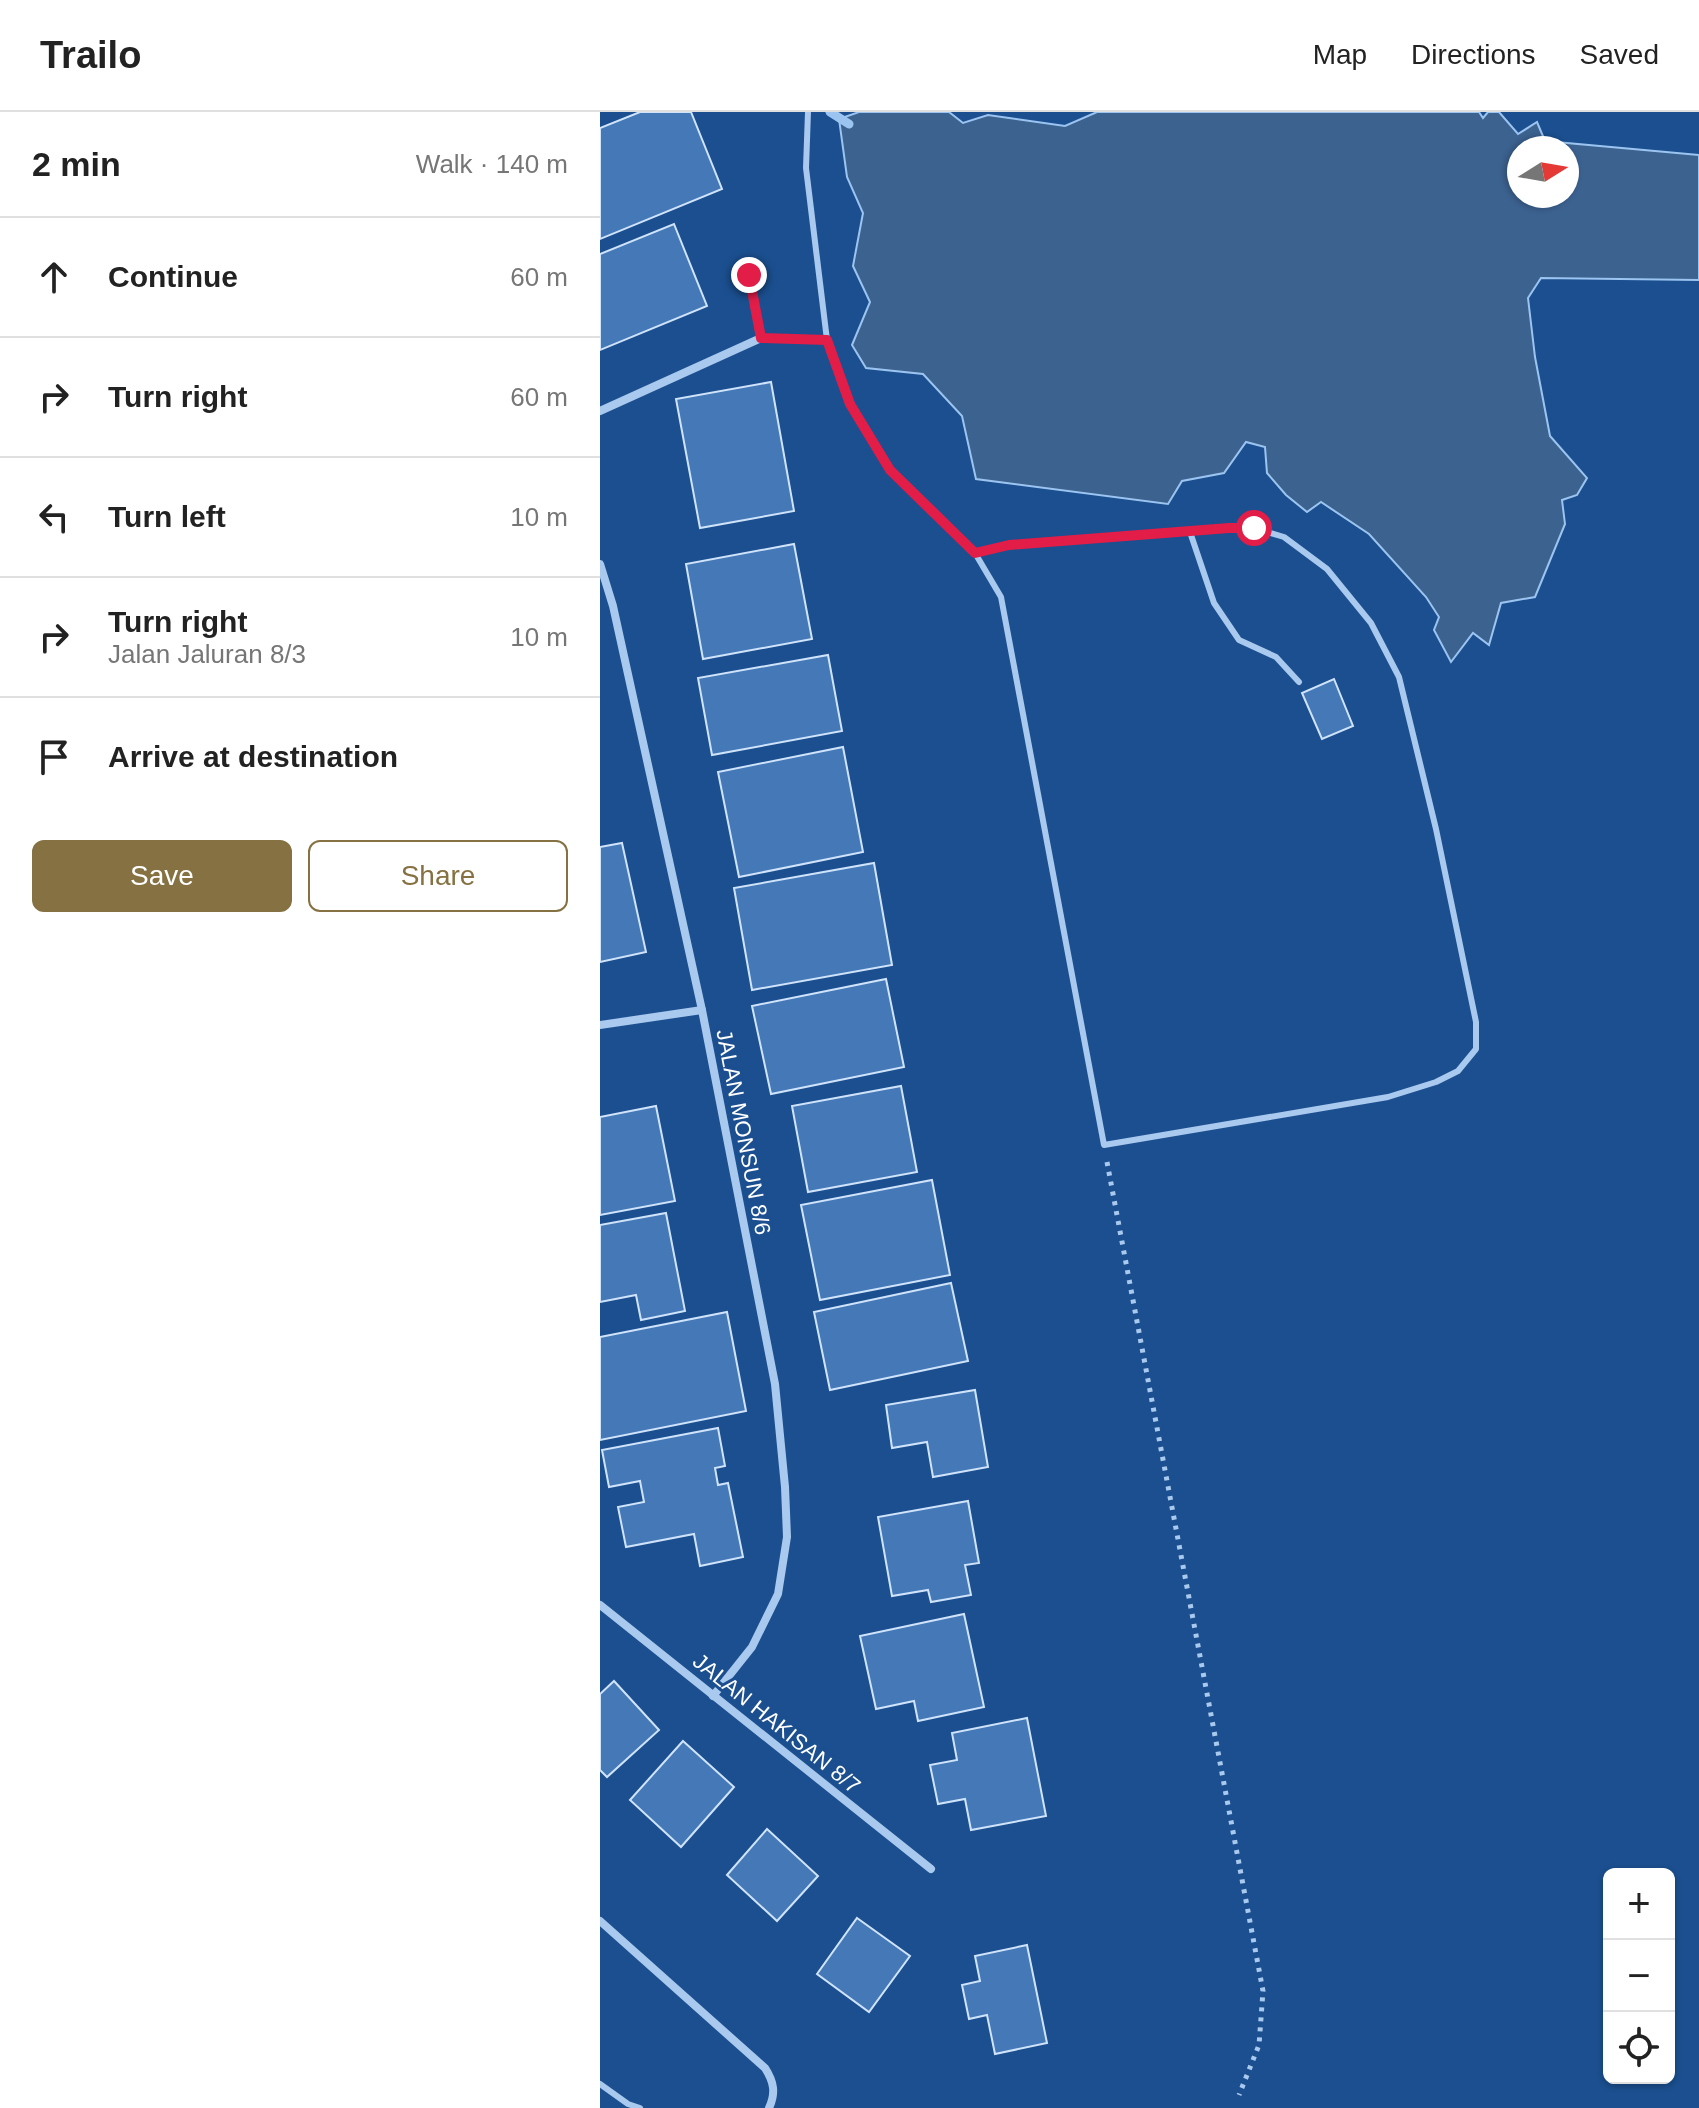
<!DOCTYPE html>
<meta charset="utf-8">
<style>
:root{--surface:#fff;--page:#f6f6f6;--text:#222;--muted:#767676;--line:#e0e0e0;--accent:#857141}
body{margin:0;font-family:Helvetica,sans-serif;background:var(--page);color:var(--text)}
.controls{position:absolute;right:24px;bottom:24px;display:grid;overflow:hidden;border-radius:12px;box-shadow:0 2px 6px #0004}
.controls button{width:72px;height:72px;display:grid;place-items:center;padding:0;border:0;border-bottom:2px solid var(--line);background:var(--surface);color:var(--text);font:40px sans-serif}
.compass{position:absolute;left:907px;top:24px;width:72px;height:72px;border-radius:50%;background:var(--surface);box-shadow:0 2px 6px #0004;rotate:79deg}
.stop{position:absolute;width:24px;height:24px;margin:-18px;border:6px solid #e11d48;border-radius:50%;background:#fff}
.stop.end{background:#e11d48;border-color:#fff;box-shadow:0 2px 8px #0008}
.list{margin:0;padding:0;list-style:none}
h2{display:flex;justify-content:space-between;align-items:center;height:104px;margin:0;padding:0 32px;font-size:34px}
h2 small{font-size:26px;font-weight:400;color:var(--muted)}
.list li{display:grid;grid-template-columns:52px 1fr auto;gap:24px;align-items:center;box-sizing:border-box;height:120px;padding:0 32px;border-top:2px solid var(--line)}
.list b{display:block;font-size:30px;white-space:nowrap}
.list p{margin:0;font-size:26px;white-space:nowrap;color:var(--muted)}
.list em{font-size:26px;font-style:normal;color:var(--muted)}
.actions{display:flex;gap:16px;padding:24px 32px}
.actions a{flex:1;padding:18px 0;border:2px solid var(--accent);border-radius:12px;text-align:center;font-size:28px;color:var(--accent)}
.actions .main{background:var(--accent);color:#fff}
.icon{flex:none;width:44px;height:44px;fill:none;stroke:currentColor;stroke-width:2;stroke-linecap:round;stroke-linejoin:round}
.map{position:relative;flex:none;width:1099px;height:1996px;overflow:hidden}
header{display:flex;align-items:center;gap:48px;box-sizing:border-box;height:112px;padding:0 40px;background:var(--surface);border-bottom:2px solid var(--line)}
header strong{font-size:38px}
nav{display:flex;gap:44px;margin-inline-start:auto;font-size:28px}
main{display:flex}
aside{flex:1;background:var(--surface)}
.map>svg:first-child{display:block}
</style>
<header>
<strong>Trailo</strong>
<nav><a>Map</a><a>Directions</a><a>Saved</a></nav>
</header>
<main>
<aside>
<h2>2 min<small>Walk · 140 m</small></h2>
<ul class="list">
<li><svg class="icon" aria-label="ahead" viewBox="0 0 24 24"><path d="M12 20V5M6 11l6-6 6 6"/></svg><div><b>Continue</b></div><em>60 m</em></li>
<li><svg class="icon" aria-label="right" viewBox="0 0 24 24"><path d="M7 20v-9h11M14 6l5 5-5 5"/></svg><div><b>Turn right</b></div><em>60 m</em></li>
<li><svg class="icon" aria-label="left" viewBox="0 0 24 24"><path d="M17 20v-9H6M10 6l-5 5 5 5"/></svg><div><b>Turn left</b></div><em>10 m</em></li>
<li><svg class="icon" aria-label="right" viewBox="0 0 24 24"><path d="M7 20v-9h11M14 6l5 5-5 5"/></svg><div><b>Turn right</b><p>Jalan Jaluran 8/3</p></div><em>10 m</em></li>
<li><svg class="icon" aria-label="arrive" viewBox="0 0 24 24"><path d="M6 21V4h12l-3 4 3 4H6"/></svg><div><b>Arrive at destination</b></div></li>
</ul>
<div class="actions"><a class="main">Save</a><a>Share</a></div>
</aside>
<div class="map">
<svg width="1099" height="1996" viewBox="0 0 1099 1996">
<rect width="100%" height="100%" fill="#1b4f8f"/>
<path fill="#3c6290" stroke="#9cc4f0" stroke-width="2" fill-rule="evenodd" d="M259 0H349L363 11 388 3 465 14 497 0H879L883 6 888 0H899L918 22 937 10 945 29 1099 43V168L941 166 928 186 935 245 950 324 987 366 977 383 962 388 965 412 935 485 901 491 889 533 873 521 851 550 834 518 839 505 826 485 769 422 721 390 707 400 686 383 667 361 665 335 646 330 624 361 582 369 568 392 376 367 362 304 323 262 266 256 252 233 270 190 253 154 263 101 247 65 239 7ZM919 36H967V84H919Z"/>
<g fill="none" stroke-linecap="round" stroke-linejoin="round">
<polyline stroke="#9cc4f0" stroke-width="9" points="230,0 249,12"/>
</g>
<g fill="#4478b7" stroke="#cfe3fa" stroke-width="2">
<polygon points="40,0 91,0 122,77 0,127 0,16"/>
<polygon points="74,112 107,194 0,238 0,142"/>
<polygon points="171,270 194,399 100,416 76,287"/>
<polygon points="194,432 212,527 103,547 86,452"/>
<polygon points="228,543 242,619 112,643 98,566"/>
<polygon points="734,567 753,614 722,627 702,581"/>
<polygon points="243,635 263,740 139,765 118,660"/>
<polygon points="22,731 46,840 0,850 0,735"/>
<polygon points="274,751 292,853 152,878 134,776"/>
<polygon points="286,867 304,955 171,982 152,894"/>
<polygon points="301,974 317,1060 208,1080 192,994"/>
<polygon points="56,994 75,1089 0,1103 0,1005"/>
<polygon points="332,1068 350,1163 220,1188 201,1093"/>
<polygon points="66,1101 85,1199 41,1208 36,1183 0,1190 0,1113"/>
<polygon points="351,1171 368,1249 230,1278 214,1200"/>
<polygon points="127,1200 146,1299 0,1328 0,1225"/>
<polygon points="375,1278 388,1355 333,1365 327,1330 292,1336 286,1293"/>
<polygon points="118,1316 125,1354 115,1356 118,1373 128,1371 143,1445 100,1454 94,1422 26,1435 18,1395 44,1390 40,1369 9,1375 2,1338"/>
<polygon points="368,1389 379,1451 365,1453 371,1483 331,1490 328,1478 292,1484 278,1405"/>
<polygon points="364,1502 384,1595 318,1609 314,1589 276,1597 260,1524"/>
<polygon points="14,1569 59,1618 7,1665 0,1658 0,1582"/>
<polygon points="427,1606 446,1704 371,1718 365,1687 338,1692 330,1653 357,1648 352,1621"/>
<polygon points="83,1629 134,1675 81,1735 30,1688"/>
<polygon points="167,1717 218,1764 177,1809 127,1763"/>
<polygon points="257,1806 310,1844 269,1900 217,1862"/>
<polygon points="427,1833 447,1931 395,1942 387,1903 369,1907 362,1873 380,1869 375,1844"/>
</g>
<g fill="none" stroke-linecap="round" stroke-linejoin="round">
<polyline stroke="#a9c9ee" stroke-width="5" stroke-dasharray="4 6" stroke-linecap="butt" points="507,1050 663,1879 659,1933 639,1983"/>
<g stroke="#a9c9ee" stroke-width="6">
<polyline points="208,0 206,56 227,228 250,292 290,358 375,441 401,485 504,1033 788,985 836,970 858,959 876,937 876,910 836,717 799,565 771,511 727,457 684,425 654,416 629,416 409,433 375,441"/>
<polyline points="161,226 227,228"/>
<polyline points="590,420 614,491 639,528 676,545 699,570"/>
<polyline points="0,1972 28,1992 40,1996"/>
</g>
<g stroke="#a9c9ee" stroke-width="8">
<polyline points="0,299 161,226 149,163"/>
<polyline points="0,452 13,494 102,898 175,1272 185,1375 187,1425 178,1482 152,1535 113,1584"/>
<polyline points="0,913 102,898"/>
<polyline points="0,1493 331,1757"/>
<path d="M0 1809 165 1956C174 1970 176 1981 169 1996"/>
</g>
</g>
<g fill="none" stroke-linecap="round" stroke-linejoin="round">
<polyline stroke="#e11d48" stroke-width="10" points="149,163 161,226 227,228 250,292 290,358 375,441 409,433 629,416 654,416"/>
</g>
<g text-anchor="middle" stroke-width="6" stroke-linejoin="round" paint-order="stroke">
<g font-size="22" fill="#fff" stroke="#1b4f8f">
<text transform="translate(144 1020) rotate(79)" y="8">JALAN MONSUN 8/6</text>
<text transform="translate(177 1611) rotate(39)" y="8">JALAN HAKISAN 8/7</text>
</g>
</g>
</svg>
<div class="controls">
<button>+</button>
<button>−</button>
<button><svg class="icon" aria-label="locate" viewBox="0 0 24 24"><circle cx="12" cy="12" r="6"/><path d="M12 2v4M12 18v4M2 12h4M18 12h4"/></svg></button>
</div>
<svg class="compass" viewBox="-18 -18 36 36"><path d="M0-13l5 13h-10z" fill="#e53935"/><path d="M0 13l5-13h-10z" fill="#767676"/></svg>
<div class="stop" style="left:654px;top:416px"></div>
<div class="stop end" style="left:149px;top:163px"></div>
</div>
</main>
